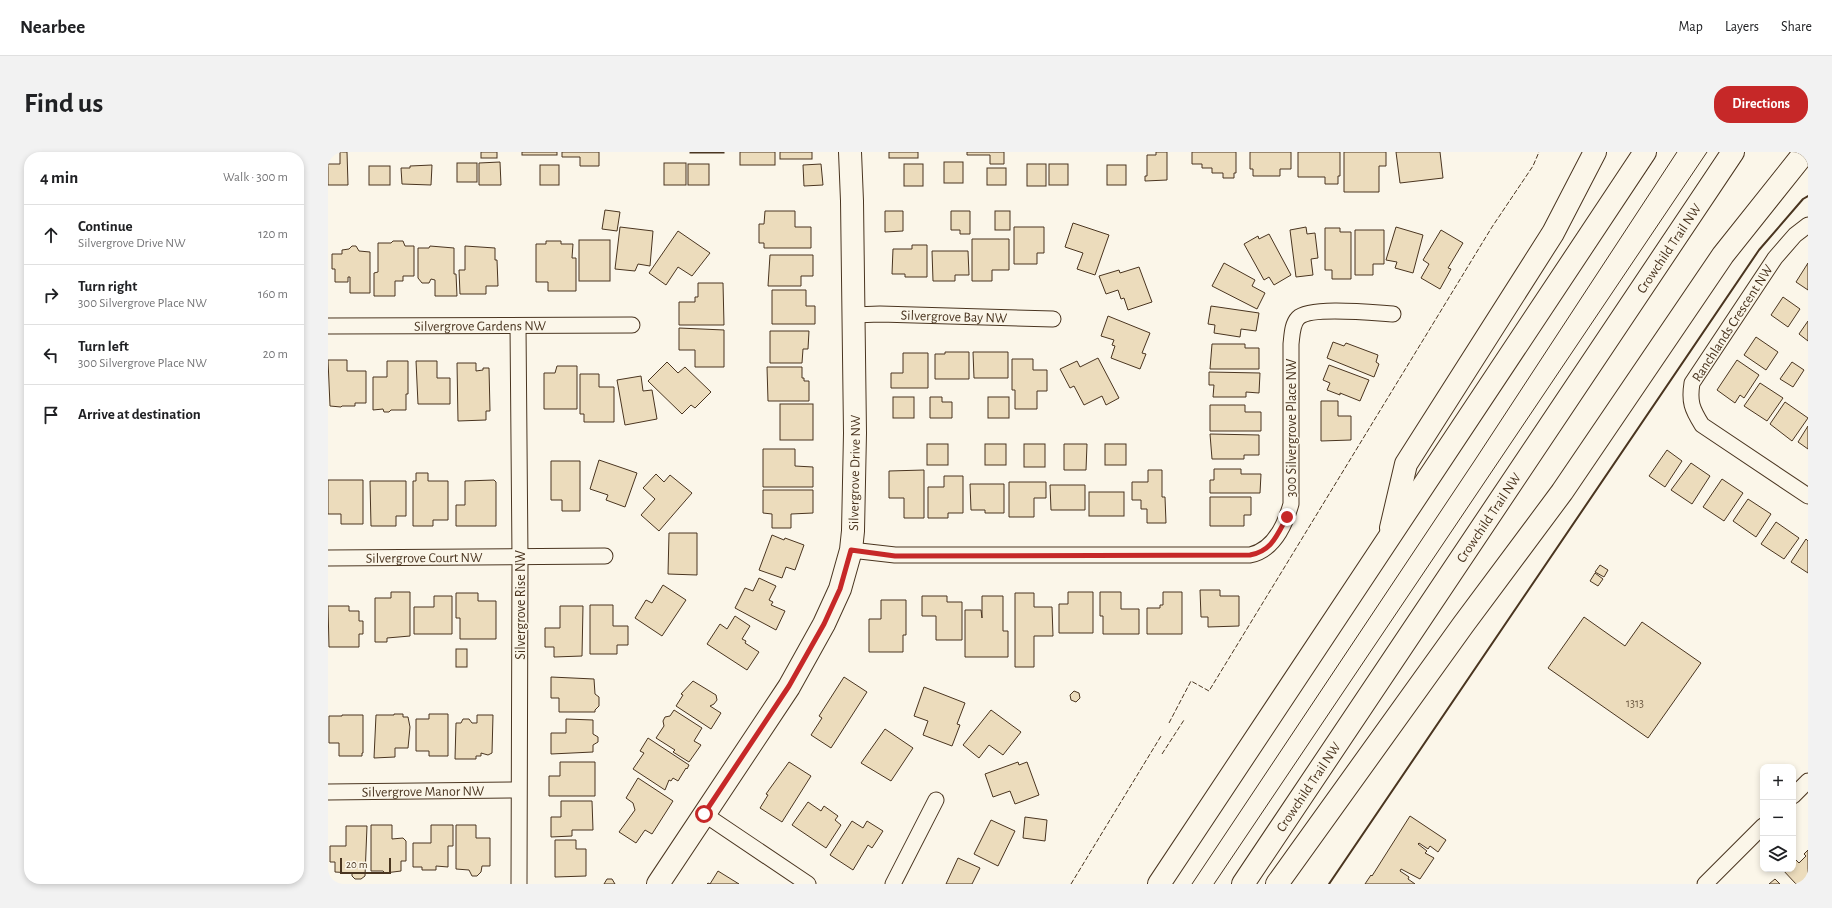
<!DOCTYPE html>
<meta charset="utf-8">
<style>
:root{--surface:#fff;--page:#f2f2f2;--text:#202124;--muted:#757577;--line:#e0e0e0;--accent:#c62828}
body{margin:0;font-family:"Alegreya Sans",sans-serif;background:var(--page);color:var(--text)}
.controls{position:absolute;right:12px;bottom:12px;display:grid;overflow:hidden;border-radius:8px;box-shadow:0 2px 6px #0003}
.controls button{width:36px;height:36px;display:grid;place-items:center;padding:0;border:0;border-bottom:1px solid var(--line);background:var(--surface);color:var(--text);font:20px sans-serif}
.scale{position:absolute;left:12px;bottom:10px;width:51px;box-sizing:border-box;padding-left:4px;border:2px solid #4a3520;border-top:0;font-size:11px;line-height:14px;white-space:nowrap;color:#4a3520;-webkit-text-stroke:3px #fbf6e9;paint-order:stroke}
.stop{position:absolute;width:12px;height:12px;margin:-9px;border:3px solid #c62828;border-radius:50%;background:#fff}
.stop.end{background:#c62828;border-color:#fff;box-shadow:0 1px 4px #0008}
.list{margin:0;padding:0;list-style:none}
h2{display:flex;justify-content:space-between;align-items:center;height:52px;margin:0;padding:0 16px;font-size:17px}
h2 small{font-size:13px;font-weight:400;color:var(--muted)}
.list li{display:grid;grid-template-columns:26px 1fr auto;gap:12px;align-items:center;box-sizing:border-box;height:60px;padding:0 16px;border-top:1px solid var(--line)}
.list b{display:block;font-size:15px;white-space:nowrap}
.list p{margin:0;font-size:13px;white-space:nowrap;color:var(--muted)}
.list em{font-size:13px;font-style:normal;color:var(--muted)}
.icon{flex:none;width:22px;height:22px;fill:none;stroke:currentColor;stroke-width:2;stroke-linecap:round;stroke-linejoin:round}
.map{position:relative;flex:none;width:1480px;height:732px;overflow:hidden;border-radius:16px}
header{display:flex;align-items:center;gap:24px;box-sizing:border-box;height:56px;padding:0 20px;background:var(--surface);border-bottom:1px solid var(--line)}
header strong{font-size:19px}
nav{display:flex;gap:22px;margin-inline-start:auto;font-size:14px}
.intro{display:flex;align-items:center;justify-content:space-between;box-sizing:border-box;height:96px;padding:0 24px}
h1{margin:0;font-size:28px}
.button{padding:10px 18px;border-radius:16px;background:var(--accent);color:#fff;font-size:14px;font-weight:700}
main{display:flex;gap:24px;padding:0 24px}
aside{flex:1;background:var(--surface);border-radius:16px;box-shadow:0 2px 6px #0003}
.map>svg:first-child{display:block}
</style>
<header>
<strong>Nearbee</strong>
<nav><a>Map</a><a>Layers</a><a>Share</a></nav>
</header>
<div class="intro"><h1>Find us</h1><a class="button">Directions</a></div>
<main>
<aside>
<h2>4 min<small>Walk · 300 m</small></h2>
<ul class="list">
<li><svg class="icon" aria-label="ahead" viewBox="0 0 24 24"><path d="M12 20V5M6 11l6-6 6 6"/></svg><div><b>Continue</b><p>Silvergrove Drive NW</p></div><em>120 m</em></li>
<li><svg class="icon" aria-label="right" viewBox="0 0 24 24"><path d="M7 20v-9h11M14 6l5 5-5 5"/></svg><div><b>Turn right</b><p>300 Silvergrove Place NW</p></div><em>160 m</em></li>
<li><svg class="icon" aria-label="left" viewBox="0 0 24 24"><path d="M17 20v-9H6M10 6l-5 5 5 5"/></svg><div><b>Turn left</b><p>300 Silvergrove Place NW</p></div><em>20 m</em></li>
<li><svg class="icon" aria-label="arrive" viewBox="0 0 24 24"><path d="M6 21V4h12l-3 4 3 4H6"/></svg><div><b>Arrive at destination</b></div></li>
</ul>
</aside>
<div class="map">
<svg width="1480" height="732" viewBox="0 0 1480 732">
<rect width="100%" height="100%" fill="#fbf6e9"/>
<g fill="#ecdcbc" stroke="#4a3520">
<polygon points="12,0 19,0 20,33 0,33 0,12 12,12"/>
<rect x="153" y="0" width="16" height="6"/>
<rect x="194" y="0" width="35" height="3"/>
<polygon points="234,0 271,0 271,14 252,14 252,5 234,5"/>
<rect x="362" y="0" width="34" height="1"/>
<rect x="412" y="0" width="35" height="13"/>
<rect x="452" y="0" width="32" height="7"/>
<rect x="561" y="0" width="29" height="6"/>
<polygon points="639,0 676,0 676,12 662,12 662,3 639,3"/>
<polygon points="828,0 839,0 839,28 817,29 817,24 819,24 819,3 828,3"/>
<polygon points="864,0 908,0 908,21 906,21 906,26 895,26 895,21 884,21 884,16 874,16 874,12 864,12"/>
<polygon points="922,0 963,0 963,17 952,17 952,24 925,24 925,17 922,17"/>
<polygon points="970,0 1012,0 1012,24 1010,24 1010,32 997,32 997,25 970,25"/>
<polygon points="1016,0 1058,0 1058,14 1051,14 1051,40 1016,40"/>
<polygon points="1068,0 1112,0 1115,26 1072,31"/>
<polygon points="172,10 173,33 151,33 151,11"/>
<rect x="616" y="10" width="19" height="21"/>
<rect x="129" y="11" width="20" height="19"/>
<rect x="336" y="11" width="22" height="22"/>
<rect x="360" y="12" width="21" height="21"/>
<polygon points="493,12 495,33 476,34 475,13"/>
<rect x="576" y="12" width="19" height="22"/>
<rect x="699" y="12" width="19" height="22"/>
<rect x="721" y="12" width="19" height="21"/>
<polygon points="104,13 103,33 74,32 73,16 82,16 82,14"/>
<rect x="212" y="13" width="19" height="20"/>
<rect x="779" y="13" width="19" height="20"/>
<rect x="41" y="14" width="21" height="19"/>
<rect x="659" y="16" width="19" height="17"/>
<polygon points="277,58 292,60 289,79 274,77"/>
<polygon points="437,59 467,59 467,75 483,75 483,96 436,96 436,91 431,91 431,72 436,72"/>
<polygon points="557,59 575,59 575,79 557,80"/>
<polygon points="623,59 642,59 642,82 632,82 632,78 623,78"/>
<rect x="667" y="59" width="15" height="19"/>
<polygon points="745,71 781,83 767,123 749,117 755,101 737,95"/>
<polygon points="292,75 325,79 322,114 310,112 307,119 287,117"/>
<polygon points="686,75 716,75 716,101 709,101 709,112 686,112"/>
<polygon points="978,75 979,82 987,81 990,106 983,107 985,123 968,125 962,78"/>
<polygon points="1068,75 1095,83 1085,121 1067,116 1069,110 1058,108"/>
<polygon points="997,76 1012,76 1012,80 1023,80 1023,127 1004,127 1004,118 997,118"/>
<polygon points="1027,78 1056,78 1056,112 1045,112 1045,123 1027,123"/>
<polygon points="1113,78 1135,91 1120,116 1123,117 1112,137 1093,126 1101,112 1095,108"/>
<polygon points="350,79 382,101 364,124 350,115 338,133 321,121"/>
<polygon points="941,82 963,123 946,133 941,125 936,128 916,92 930,84 931,87"/>
<polygon points="644,87 681,87 681,118 664,118 664,129 644,129"/>
<rect x="251" y="88" width="31" height="41"/>
<polygon points="65,89 75,89 77,94 86,94 86,124 75,124 75,129 67,129 67,144 46,144 46,121 50,120 50,91 63,91"/>
<polygon points="218,89 233,89 233,92 245,92 244,106 248,106 248,139 220,139 220,130 208,130 208,92 218,92"/>
<polygon points="584,93 599,93 599,125 577,125 577,122 564,122 565,97 584,97"/>
<polygon points="24,94 28,94 31,99 42,100 42,141 22,141 22,125 20,125 20,130 7,130 7,117 4,117 4,102 14,102 14,98 21,97"/>
<polygon points="102,94 126,96 126,122 128,122 129,144 107,144 107,128 103,127 101,131 94,131 90,126 90,96 101,96"/>
<polygon points="137,94 167,96 167,108 169,108 170,134 158,134 158,142 132,142 131,118 137,118"/>
<polygon points="604,99 640,99 641,123 627,123 627,129 605,129"/>
<polygon points="442,103 485,103 485,124 473,124 473,134 440,134"/>
<polygon points="896,111 927,128 924,134 937,141 929,157 884,134"/>
<polygon points="1480,111 1480,138 1468,130"/>
<polygon points="811,115 824,150 800,158 796,146 793,147 790,138 778,142 771,124 791,118 792,121"/>
<polygon points="370,131 395,131 396,173 351,173 351,150 367,150 367,145 370,145"/>
<polygon points="444,138 478,138 478,154 487,154 487,172 444,172"/>
<polygon points="1455,145 1472,157 1460,175 1443,163"/>
<polygon points="883,154 931,161 928,179 913,177 912,185 886,181 887,173 880,172"/>
<polygon points="780,164 822,181 814,201 818,202 812,217 783,206 787,194 784,193 786,188 773,184"/>
<polygon points="1480,169 1480,189 1471,182"/>
<polygon points="351,176 396,178 396,215 367,215 367,198 351,198"/>
<polygon points="442,179 481,179 480,197 475,197 474,211 442,211"/>
<polygon points="1428,185 1450,200 1438,218 1416,203"/>
<polygon points="1005,190 1016,194 1018,191 1050,203 1048,210 1051,212 1046,225 999,206"/>
<polygon points="884,192 917,192 917,196 931,196 931,217 882,217"/>
<polygon points="617,200 641,200 641,227 607,227 607,202 617,202"/>
<polygon points="645,200 680,200 680,226 646,226"/>
<polygon points="575,201 600,201 600,236 563,236 563,221 575,221"/>
<polygon points="770,206 791,246 778,253 774,244 756,253 746,234 742,236 732,217 749,209 752,215"/>
<polygon points="684,207 705,207 705,218 719,218 719,239 709,239 709,257 687,257 687,238 684,238"/>
<polygon points="0,208 19,208 19,219 38,219 38,251 27,251 27,254 14,254 13,255 2,254"/>
<polygon points="1409,208 1431,223 1416,246 1412,243 1407,251 1389,238"/>
<polygon points="59,209 80,209 80,242 78,242 78,258 63,258 61,260 56,260 55,257 45,258 45,225 59,225"/>
<polygon points="88,209 109,209 109,226 122,226 122,252 90,252"/>
<polygon points="339,210 350,221 357,215 383,240 367,256 363,253 354,262 320,229"/>
<polygon points="1464,210 1476,218 1465,235 1452,227"/>
<polygon points="129,211 148,211 148,219 155,218 155,216 161,216 162,259 158,259 158,268 130,269"/>
<polygon points="1001,213 1041,228 1032,249 1012,241 1012,243 999,238 1002,231 995,228"/>
<polygon points="229,214 249,214 249,257 216,257 216,221 227,221"/>
<polygon points="439,215 474,215 474,226 476,226 476,229 481,229 481,249 440,249"/>
<polygon points="881,220 932,221 931,241 918,240 918,245 885,245 886,233 881,233"/>
<polygon points="252,222 271,222 271,235 286,235 286,270 256,270 256,262 252,262"/>
<polygon points="313,224 315,239 324,238 329,267 297,273 289,228"/>
<polygon points="1432,231 1455,246 1439,269 1416,254"/>
<rect x="565" y="245" width="21" height="21"/>
<polygon points="602,245 614,245 614,250 624,250 624,266 602,266"/>
<rect x="660" y="245" width="21" height="21"/>
<polygon points="993,249 1010,249 1010,264 1023,264 1023,288 993,289"/>
<polygon points="1457,250 1480,266 1464,289 1442,272"/>
<rect x="452" y="252" width="33" height="36"/>
<polygon points="882,253 917,253 917,260 933,260 933,279 882,279"/>
<polygon points="1480,274 1480,297 1470,290"/>
<polygon points="882,282 931,283 931,303 916,303 916,307 884,307"/>
<rect x="599" y="292" width="21" height="21"/>
<rect x="657" y="292" width="21" height="21"/>
<rect x="696" y="292" width="21" height="23"/>
<polygon points="736,292 759,292 758,318 736,318"/>
<rect x="777" y="292" width="21" height="21"/>
<polygon points="435,297 467,297 467,314 485,315 485,335 435,335"/>
<polygon points="1339,298 1354,309 1337,335 1321,324"/>
<polygon points="271,308 309,321 297,355 278,348 280,343 262,337"/>
<polygon points="223,309 252,309 252,359 234,359 234,348 223,348"/>
<polygon points="1363,311 1382,324 1364,352 1343,338"/>
<polygon points="886,317 913,317 913,322 933,322 932,341 882,341 882,328 886,328"/>
<polygon points="596,318 596,366 576,366 576,346 561,346 561,319"/>
<polygon points="820,318 834,318 834,345 837,345 838,371 819,371 819,357 813,357 813,348 804,348 804,330 820,330"/>
<polygon points="88,321 100,321 100,329 120,329 120,368 105,368 105,374 85,374 85,329 88,329"/>
<polygon points="328,322 336,330 342,323 364,341 331,379 313,363 327,347 315,336"/>
<polygon points="616,324 635,324 635,361 620,361 620,366 600,366 600,335 616,335"/>
<polygon points="1394,327 1415,341 1396,369 1375,355"/>
<polygon points="0,328 35,328 35,372 13,372 13,362 0,362"/>
<polygon points="166,328 168,330 168,374 128,374 128,353 137,353 137,329"/>
<polygon points="42,329 78,329 78,364 68,364 68,374 43,374"/>
<polygon points="681,330 718,330 718,346 706,346 706,365 681,365"/>
<polygon points="642,332 676,332 676,361 657,361 657,358 643,358"/>
<polygon points="722,333 757,333 757,358 723,358"/>
<polygon points="435,338 485,338 485,361 463,362 463,376 444,376 444,362 435,361"/>
<rect x="761" y="340" width="35" height="24"/>
<polygon points="882,345 923,345 923,363 916,363 916,374 882,374"/>
<polygon points="1420,347 1443,362 1428,385 1405,369"/>
<polygon points="1448,370 1471,386 1456,407 1433,392"/>
<polygon points="341,381 369,381 369,423 340,422"/>
<polygon points="444,383 456,388 457,386 476,393 467,418 458,415 454,426 431,418"/>
<polygon points="1478,387 1480,389 1480,421 1463,410"/>
<polygon points="1272,413 1280,418 1276,425 1267,420"/>
<polygon points="1267,421 1275,427 1270,434 1262,429"/>
<polygon points="431,426 448,434 441,448 445,450 443,453 457,459 448,478 407,456 417,436 425,439"/>
<polygon points="335,433 358,448 334,484 307,466 318,448 324,451"/>
<polygon points="872,438 892,438 892,444 911,444 911,474 880,475 880,465 873,465"/>
<polygon points="63,440 82,440 82,484 59,486 59,490 47,490 47,446 63,446"/>
<polygon points="740,440 765,440 765,481 731,481 731,452 740,452"/>
<polygon points="772,440 793,440 793,457 811,457 811,482 775,482 775,464 772,464"/>
<polygon points="835,440 854,440 854,482 819,482 819,456 832,456 832,453 835,453"/>
<polygon points="128,441 150,441 150,449 168,449 168,487 132,487 132,466 128,466"/>
<polygon points="687,441 706,441 706,455 724,455 725,484 706,484 706,515 687,515"/>
<polygon points="106,444 124,444 124,482 86,482 86,455 106,455"/>
<polygon points="594,444 619,444 619,450 634,450 634,488 608,488 608,464 594,464"/>
<polygon points="654,444 675,444 675,479 680,479 680,505 637,505 637,458 653,458 654,466"/>
<polygon points="553,448 578,448 578,483 575,483 575,500 541,500 541,467 553,467"/>
<polygon points="262,453 285,453 285,474 300,474 300,493 289,493 289,502 262,502"/>
<polygon points="0,454 21,454 21,459 31,459 31,469 35,469 35,482 31,482 31,495 1,495"/>
<polygon points="232,454 255,454 254,504 226,505 226,495 217,495 217,476 232,476"/>
<polygon points="407,464 422,474 414,487 418,489 417,491 431,500 419,518 379,492 392,472 399,477"/>
<polygon points="1256,465 1297,494 1314,470 1373,511 1320,586 1220,516"/>
<rect x="128" y="497" width="11" height="18"/>
<polygon points="223,525 266,527 267,542 271,545 271,554 267,558 267,560 231,560 231,546 223,546"/>
<polygon points="516,525 539,540 503,596 483,583 494,566 491,564"/>
<polygon points="365,529 388,543 389,548 386,552 382,554 393,561 383,577 348,554 355,543 353,542"/>
<polygon points="596,535 637,551 629,572 632,573 624,594 595,583 600,569 586,564"/>
<polygon points="746,539 751,541 752,546 748,550 743,548 742,543"/>
<polygon points="346,558 374,576 366,589 373,593 361,610 345,600 347,598 328,586 336,574 335,569 337,565 342,564"/>
<polygon points="663,558 693,580 675,603 661,593 651,606 635,593"/>
<polygon points="66,562 75,562 75,565 80,565 82,575 80,596 67,596 67,605 46,606 48,563 66,563"/>
<polygon points="101,562 120,562 120,604 101,604 101,599 88,599 88,567 101,567"/>
<polygon points="14,563 35,563 35,601 34,601 34,604 11,604 11,591 1,591 1,564 14,564"/>
<polygon points="149,563 165,563 164,601 160,603 153,601 153,604 148,604 148,607 127,607 128,571 133,571 135,567 141,567 144,571 149,571"/>
<polygon points="238,567 265,568 265,582 270,585 270,590 265,593 265,600 223,602 223,581 238,581"/>
<polygon points="557,577 585,596 563,629 533,611"/>
<polygon points="320,586 361,613 359,617 358,616 350,629 345,626 343,629 341,628 337,638 305,617 316,601 312,599"/>
<polygon points="232,610 267,610 267,644 221,644 221,624 232,624"/>
<polygon points="461,610 483,624 454,670 432,656 440,643 438,642"/>
<polygon points="690,610 691,613 699,610 711,643 687,652 682,639 665,645 657,622"/>
<polygon points="310,626 345,649 324,682 317,678 308,691 291,680 307,658 305,651 298,646"/>
<polygon points="233,649 264,649 265,678 244,678 244,684 223,685 223,665 233,665"/>
<polygon points="480,650 493,659 496,654 510,664 507,668 513,673 498,696 464,673"/>
<polygon points="1082,664 1118,688 1110,700 1102,694 1100,697 1091,691 1090,692 1099,699 1097,701 1106,706 1092,727 1073,717 1072,719 1081,725 1080,727 1087,732 1037,732 1043,723 1044,724"/>
<polygon points="697,665 719,668 717,689 695,686"/>
<polygon points="663,668 687,679 670,714 646,702"/>
<polygon points="524,669 535,676 539,669 555,679 544,696 540,693 525,718 502,703"/>
<polygon points="43,673 64,673 64,687 75,686 78,689 78,709 73,709 73,719 57,721 55,719 43,719"/>
<polygon points="103,673 125,673 125,694 120,694 120,715 108,714 108,718 94,718 94,715 85,715 85,691 103,691"/>
<polygon points="128,673 148,673 148,686 162,686 162,714 154,714 153,720 149,724 144,724 141,718 128,717"/>
<polygon points="18,674 39,674 37,724 33,727 27,727 24,724 24,721 7,720 7,710 2,710 2,694 18,694"/>
<polygon points="227,688 248,688 248,697 258,697 258,724 227,725"/>
<polygon points="1480,698 1480,732 1468,732 1454,717 1465,717 1465,705 1471,711 1478,704 1476,702"/>
<polygon points="630,706 652,716 644,732 618,732"/>
<polygon points="390,719 411,732 379,732 380,731 382,732"/>
<polygon points="279,727 284,727 287,732 276,732"/>
<polygon points="1447,727 1452,732 1441,732"/>
</g>
<g fill="none" stroke-linecap="round" stroke-linejoin="round">
<defs>
<g id="street">
<path d="M1480 73 1467 83 1447 106 1364 231C1361 250 1364 257 1374 273L1480 344"/>
<path id="s1" d="M526 163 552 162 725 167"/>
<path id="s2" d="M0 174 304 173"/>
<polyline points="190,174 192,406 191,732"/>
<path d="M523 398 567 403H922C946 398 957 373 963 352V192C964 184 964 172 970 166 982 154 1047 161 1065 162"/>
<path id="s3" d="M0 406 277 404"/>
<path id="s4" d="M0 640 190 638"/>
<polyline points="1465,644 1480,629"/>
<polyline points="376,662 480,732"/>
<polyline points="565,732 608,648"/>
<polyline points="1377,732 1435,674"/>
</g>
<g id="secondary">
<path id="s5" d="M330 732 461 535 496 472 512 437 523 398 525 379 527 281 524 49 522 0"/>
</g>
<g id="highway">
<polyline points="1063,376 1078,312 1225,81 1267,0"/>
<polyline points="831,732 1317,0"/>
<path id="s6" d="M915 732 1405 0"/>
<polyline points="949,732 1135,473 1234,340 1395,103 1477,0"/>
</g>
</defs>
<use href="#street" stroke="#4a3520" stroke-width="17"/>
<use href="#secondary" stroke="#4a3520" stroke-width="24"/>
<use href="#highway" stroke="#4a3520" stroke-width="24"/>
<use href="#street" stroke="#fbf6e9" stroke-width="15"/>
<use href="#secondary" stroke="#fbf6e9" stroke-width="22"/>
<use href="#highway" stroke="#fbf6e9" stroke-width="22"/>
<g stroke="#4a3520" stroke-width="1">
<polyline points="864,732 1147,308 1349,0"/>
<polyline points="886,732 1379,0"/>
</g>
<g stroke="#4a3520" stroke-width="1" stroke-dasharray="5 2" stroke-linecap="butt">
<polyline points="841,571 863,529 881,539 1164,75 1205,14 1211,0"/>
<polyline points="834,602 856,568"/>
<polyline points="743,732 833,584"/>
</g>
<polyline stroke="#4a3520" stroke-width="2" points="1001,732 1431,98 1475,47 1480,44"/>
</g>
<g fill="none" stroke-linecap="round" stroke-linejoin="round">
<path stroke="#c62828" stroke-width="5" d="M376 662 461 534 496 472 512 437 523 398 567 404 922 403C944 399 949 383 959 365"/>
</g>
<g text-anchor="middle" stroke-width="3" stroke-linejoin="round" paint-order="stroke">
<g font-size="12" fill="#725f47">
<text x="1307" y="555">1313</text>
</g>
<g font-size="14" fill="#4a3520" stroke="#fbf6e9">
<text dy="5" stroke="none"><textPath href="#s6" startOffset="765">Crowchild Trail NW</textPath></text>
<text dy="5" stroke="none"><textPath href="#s1" startOffset="100">Silvergrove Bay NW</textPath></text>
<text transform="translate(1404 171) rotate(-57)" y="5">Ranchlands Crescent NW</text>
<text dy="5" stroke="none"><textPath href="#s2" startOffset="152">Silvergrove Gardens NW</textPath></text>
<text transform="translate(963 276) rotate(-90)" y="5">300 Silvergrove Place NW</text>
<text dy="5" stroke="none"><textPath href="#s5" startOffset="465">Silvergrove Drive NW</textPath></text>
<text dy="5" stroke="none"><textPath href="#s6" startOffset="441">Crowchild Trail NW</textPath></text>
<text dy="5" stroke="none"><textPath href="#s3" startOffset="96">Silvergrove Court NW</textPath></text>
<text transform="translate(192 453) rotate(-90)" y="5">Silvergrove Rise NW</text>
<text dy="5" stroke="none"><textPath href="#s6" startOffset="117">Crowchild Trail NW</textPath></text>
<text dy="5" stroke="none"><textPath href="#s4" startOffset="95">Silvergrove Manor NW</textPath></text>
</g>
</g>
</svg>
<div class="controls">
<button>+</button>
<button>−</button>
<button><svg class="icon" aria-label="layers" viewBox="0 0 24 24"><path d="M12 4l9 5-9 5-9-5zM3 14l9 5 9-5"/></svg></button>
</div>
<div class="scale">20 m</div>
<div class="stop" style="left:376px;top:662px"></div>
<div class="stop end" style="left:959px;top:365px"></div>
</div>
</main>
